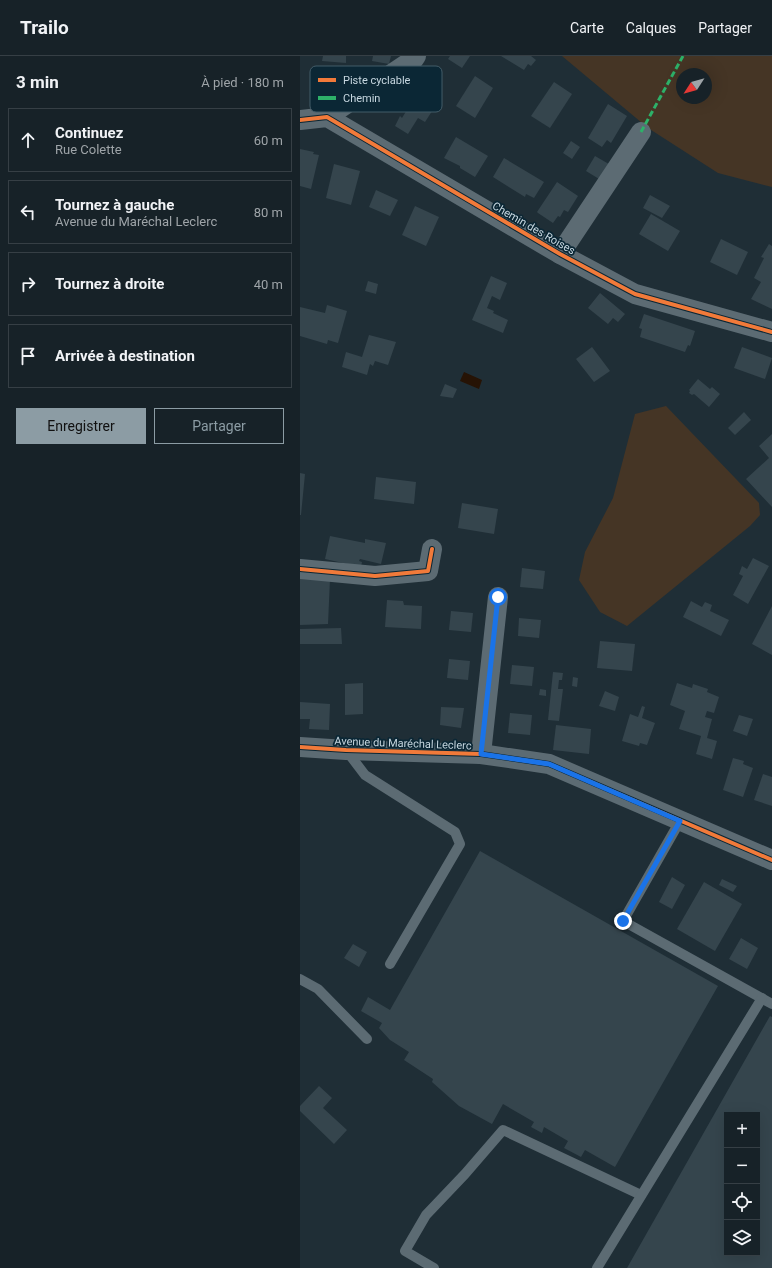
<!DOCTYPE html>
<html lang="fr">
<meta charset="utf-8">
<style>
:root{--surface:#172228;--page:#242f34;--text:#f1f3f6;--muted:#9ea4a8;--line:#363f45;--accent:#8c9ca4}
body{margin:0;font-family:Roboto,sans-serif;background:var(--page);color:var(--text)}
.controls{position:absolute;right:12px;bottom:12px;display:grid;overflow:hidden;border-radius:0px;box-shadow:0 4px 16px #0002}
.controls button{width:36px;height:36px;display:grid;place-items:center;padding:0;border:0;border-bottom:1px solid var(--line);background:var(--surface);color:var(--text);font:20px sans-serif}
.compass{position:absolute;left:376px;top:12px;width:36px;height:36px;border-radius:50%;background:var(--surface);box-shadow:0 4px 16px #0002;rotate:234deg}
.stop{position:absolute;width:12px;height:12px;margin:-9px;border:3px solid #1a73e8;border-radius:50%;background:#fff}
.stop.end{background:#1a73e8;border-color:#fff;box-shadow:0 1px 4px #0008}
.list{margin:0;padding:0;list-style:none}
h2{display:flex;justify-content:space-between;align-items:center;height:52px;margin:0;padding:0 16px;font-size:17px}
h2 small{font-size:13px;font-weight:400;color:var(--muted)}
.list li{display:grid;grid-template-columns:26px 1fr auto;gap:12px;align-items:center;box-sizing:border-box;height:64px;margin:0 8px 8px;padding:0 8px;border:1px solid var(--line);border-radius:0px}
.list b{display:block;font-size:15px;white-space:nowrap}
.list p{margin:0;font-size:13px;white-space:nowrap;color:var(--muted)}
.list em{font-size:13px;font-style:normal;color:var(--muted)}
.actions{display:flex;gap:8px;padding:12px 16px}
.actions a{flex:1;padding:9px 0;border:1px solid var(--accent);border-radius:0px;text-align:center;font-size:14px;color:var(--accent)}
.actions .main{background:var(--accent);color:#111}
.icon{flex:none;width:22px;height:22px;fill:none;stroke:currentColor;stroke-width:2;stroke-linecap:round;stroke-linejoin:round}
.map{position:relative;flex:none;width:472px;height:1212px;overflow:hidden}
header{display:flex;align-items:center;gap:24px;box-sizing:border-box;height:56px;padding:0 20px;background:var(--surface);border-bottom:1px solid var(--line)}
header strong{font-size:19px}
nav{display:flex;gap:22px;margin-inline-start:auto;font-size:14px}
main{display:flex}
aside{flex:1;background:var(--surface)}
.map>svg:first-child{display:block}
</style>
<header>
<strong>Trailo</strong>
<nav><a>Carte</a><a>Calques</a><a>Partager</a></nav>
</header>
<main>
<aside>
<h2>3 min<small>À pied · 180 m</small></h2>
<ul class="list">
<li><svg class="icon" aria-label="ahead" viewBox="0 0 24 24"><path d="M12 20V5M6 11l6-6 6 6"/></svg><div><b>Continuez</b><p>Rue Colette</p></div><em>60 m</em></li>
<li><svg class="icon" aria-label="left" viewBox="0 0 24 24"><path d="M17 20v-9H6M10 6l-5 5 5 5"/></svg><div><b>Tournez à gauche</b><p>Avenue du Maréchal Leclerc</p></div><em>80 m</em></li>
<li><svg class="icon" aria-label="right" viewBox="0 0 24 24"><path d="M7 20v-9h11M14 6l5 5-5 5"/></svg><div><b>Tournez à droite</b></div><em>40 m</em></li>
<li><svg class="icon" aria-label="arrive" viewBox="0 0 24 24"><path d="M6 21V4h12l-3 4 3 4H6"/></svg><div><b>Arrivée à destination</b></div></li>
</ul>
<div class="actions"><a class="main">Enregistrer</a><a>Partager</a></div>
</aside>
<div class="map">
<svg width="472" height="1212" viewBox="0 0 472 1212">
<rect width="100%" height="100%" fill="#1f2e36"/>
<g fill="#453525" fill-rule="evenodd">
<path d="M262 0H472V131L418 117 348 72ZM382 18H406V42H382Z"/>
<polygon points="366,350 459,447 460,459 450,470 327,570 300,556 279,524 285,496 313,442 335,358"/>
</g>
<polygon fill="#261305" points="164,316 182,324 179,333 160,325"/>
<g fill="#35454d" fill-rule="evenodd">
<polygon points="23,0 46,0 46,7 22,5"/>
<polygon points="73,0 91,0 89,8 72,5"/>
<polygon points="150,0 170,0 162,12 148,3"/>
<polygon points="201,0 231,0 236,4 231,10 228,8 224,14"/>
<polygon points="175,20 193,32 175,62 156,50"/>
<polygon points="254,26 272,38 250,72 231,60"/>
<polygon points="119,34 138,46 125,66 118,62 108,78 95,70 100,60 102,62"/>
<polygon points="308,48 327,60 311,87 307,84 302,91 288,82"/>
<polygon points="156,81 188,100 175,121 160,112 160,110 144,102"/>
<polygon points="271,85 280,91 272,103 263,97"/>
<polygon points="0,93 14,96 13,98 19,99 11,133 0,130"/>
<polygon points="295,100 314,111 304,126 286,115"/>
<polygon points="204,102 244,126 234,142 226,138 225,141 193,121"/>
<polygon points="34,108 60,115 51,149 26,142"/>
<polygon points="257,126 278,140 268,156 264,154 260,161 258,160 253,167 238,157 237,156"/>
<polygon points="76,134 98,144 90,160 69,151"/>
<polygon points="350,139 370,150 362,162 343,152"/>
<polygon points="115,150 139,161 126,190 102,179"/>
<polygon points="351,158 380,175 368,195 339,178"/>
<polygon points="421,183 448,196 437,219 410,206"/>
<polygon points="469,188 472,190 472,253 451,243 461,226 454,222 464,202 461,201"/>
<polygon points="191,220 207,227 200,244 192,240 187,252 194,255 193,257 208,264 203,277 172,264"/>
<polygon points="68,225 78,228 76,238 65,235"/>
<polygon points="300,237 325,258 318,266 313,262 308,268 288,252"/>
<polygon points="27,249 47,255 38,287 28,284 27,288 0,280 0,251 25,257"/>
<polygon points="344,258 395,275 390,290 388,289 385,296 340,281 342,273 339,272"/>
<polygon points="69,279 96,286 88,309 75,305 73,310 70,308 67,319 42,311 46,296 62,301"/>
<polygon points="292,291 310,315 294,326 276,303"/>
<polygon points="442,291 472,302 465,323 434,312"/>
<polygon points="398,323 410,333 412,331 420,338 409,351 394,338 392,339 389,337 390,335 389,334"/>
<polygon points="145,328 157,333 153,342 140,340"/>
<polygon points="444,356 451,364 435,379 428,372"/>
<polygon points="472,378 472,451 446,423 469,402 459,390"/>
<polygon points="0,417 5,418 1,459 0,459"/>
<polygon points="76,421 116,426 114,448 74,443"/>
<polygon points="162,447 198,453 194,478 158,472"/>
<polygon points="30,480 65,487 65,483 86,487 81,508 60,503 59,505 62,506 61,511 25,503"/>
<polygon points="453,502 469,510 448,548 433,539 443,520 439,518 442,510 447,513"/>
<polygon points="222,512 245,515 243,533 220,531"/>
<polygon points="0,519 30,523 28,568 0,569"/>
<polygon points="87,544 103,545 104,549 122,550 121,573 85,571"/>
<polygon points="391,545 402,551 405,546 412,549 410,555 429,564 421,580 383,561"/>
<polygon points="472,550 472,599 452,588"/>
<polygon points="151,555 173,557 171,576 149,574"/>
<polygon points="219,562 241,564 239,582 218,580"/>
<polygon points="41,572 42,588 0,588 0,573"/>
<polygon points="300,585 335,588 332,615 297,612"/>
<polygon points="149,603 170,605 168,624 147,622"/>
<polygon points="212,609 234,611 232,630 210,628"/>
<polygon points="253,616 263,617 262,624 259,624 258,633 263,633 259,665 248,664"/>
<polygon points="273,621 278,622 277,631 272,630"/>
<polygon points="63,627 63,658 45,659 45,628"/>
<polygon points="377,627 392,632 393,628 408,633 407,636 419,641 414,657 407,655 405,661 412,663 407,682 417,685 412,703 396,698 401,680 379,673 385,655 370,649"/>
<polygon points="240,633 246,634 246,640 239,639"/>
<polygon points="305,635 319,641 315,655 299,650"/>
<polygon points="0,646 30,648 29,674 9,673 10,663 0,663"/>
<polygon points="342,650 345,651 342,662 355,667 347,689 340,687 339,690 322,685 330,658 338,661"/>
<polygon points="141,651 164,652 161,672 140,669"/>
<polygon points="210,657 232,659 230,679 208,677"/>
<polygon points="439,659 453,663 447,680 433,675"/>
<polygon points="256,669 291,673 289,698 253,694"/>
<polygon points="433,702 444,705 443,708 453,712 443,741 423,734"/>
<polygon points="463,718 472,721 472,750 454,744"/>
<polygon points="180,795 418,930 315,1111 285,1094 281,1101 264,1092 268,1085 244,1071 242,1077 231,1071 234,1066 203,1048 192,1068 159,1050 132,1026 133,1023 104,1004 109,996 90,984 79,972 82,967 61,955 68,941 90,954"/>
<polygon points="372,821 385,829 372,853 359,846"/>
<polygon points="422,823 437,830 433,836 419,829"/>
<polygon points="404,826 442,848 415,895 377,873"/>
<polygon points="441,882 458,892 447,913 429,903"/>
<polygon points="53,888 67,896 59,911 44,902"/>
<path d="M470 960 472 961V1212H327ZM427 1059H457V1197H427Z"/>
<polygon points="19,1030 32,1042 23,1052 47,1074 34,1088 0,1055 0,1050"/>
</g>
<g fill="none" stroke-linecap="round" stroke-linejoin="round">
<g stroke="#5c6b73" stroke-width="10">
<polyline points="46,694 65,719 155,776 160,788 90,908"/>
<polyline points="380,765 323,865 472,948"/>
<polyline points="0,923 18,933 67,983"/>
<polyline points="134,1212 105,1195 126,1159 165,1118 203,1074 341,1139"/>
<polyline points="297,1212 462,942"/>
</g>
<g stroke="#5c6b73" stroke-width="20">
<polyline points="27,61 114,3 116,0"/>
<polyline points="0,64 27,61 260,198 335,238 472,276"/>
<polyline points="260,198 341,76"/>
<polyline points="0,513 75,520 128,515 132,493"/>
<polyline points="0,691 46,694 181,698 249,708 472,804"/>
<polyline points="181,698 198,541"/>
</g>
<polyline stroke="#2db169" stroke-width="3" stroke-dasharray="6 3" stroke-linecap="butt" points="341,76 383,0"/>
<defs>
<g id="cycleway">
<polyline points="0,64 27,61 260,198 335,238 472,276"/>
<polyline points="0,513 75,520 128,515 132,493"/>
<polyline points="0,691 46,694 181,698 249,708 472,804"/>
</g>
</defs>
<use href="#cycleway" stroke="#0b2735" stroke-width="6"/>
<use href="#cycleway" stroke="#f17a3a" stroke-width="4"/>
</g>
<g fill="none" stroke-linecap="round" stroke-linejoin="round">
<polyline stroke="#1a73e8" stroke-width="5" points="198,541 181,698 249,708 380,765 323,865"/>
</g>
<g text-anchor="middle" stroke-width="3.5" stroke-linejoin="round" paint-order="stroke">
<g font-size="11" fill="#c7d7e0" stroke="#0b2735">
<text transform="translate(234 172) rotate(30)" y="4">Chemin des Roises</text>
<text transform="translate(103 687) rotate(2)" y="4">Avenue du Maréchal Leclerc</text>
</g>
</g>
<rect x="10" y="10" width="132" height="46" rx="6" fill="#0b2735" stroke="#435c68" stroke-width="1"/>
<rect x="18" y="22" width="18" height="4" fill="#f17a3a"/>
<rect x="18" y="40" width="18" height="4" fill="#2db169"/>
<g font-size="11" fill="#c7d7e0">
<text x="43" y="28">Piste cyclable</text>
<text x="43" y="46">Chemin</text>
</g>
</svg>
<div class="controls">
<button>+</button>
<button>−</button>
<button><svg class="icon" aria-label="locate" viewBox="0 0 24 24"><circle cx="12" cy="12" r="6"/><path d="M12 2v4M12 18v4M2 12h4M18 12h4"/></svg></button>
<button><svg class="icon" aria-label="layers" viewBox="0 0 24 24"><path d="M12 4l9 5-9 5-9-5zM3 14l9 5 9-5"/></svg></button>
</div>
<svg class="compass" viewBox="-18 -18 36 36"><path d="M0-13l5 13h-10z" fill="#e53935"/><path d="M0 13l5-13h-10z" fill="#9ea4a8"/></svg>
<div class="stop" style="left:198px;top:541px"></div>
<div class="stop end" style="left:323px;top:865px"></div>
</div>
</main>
